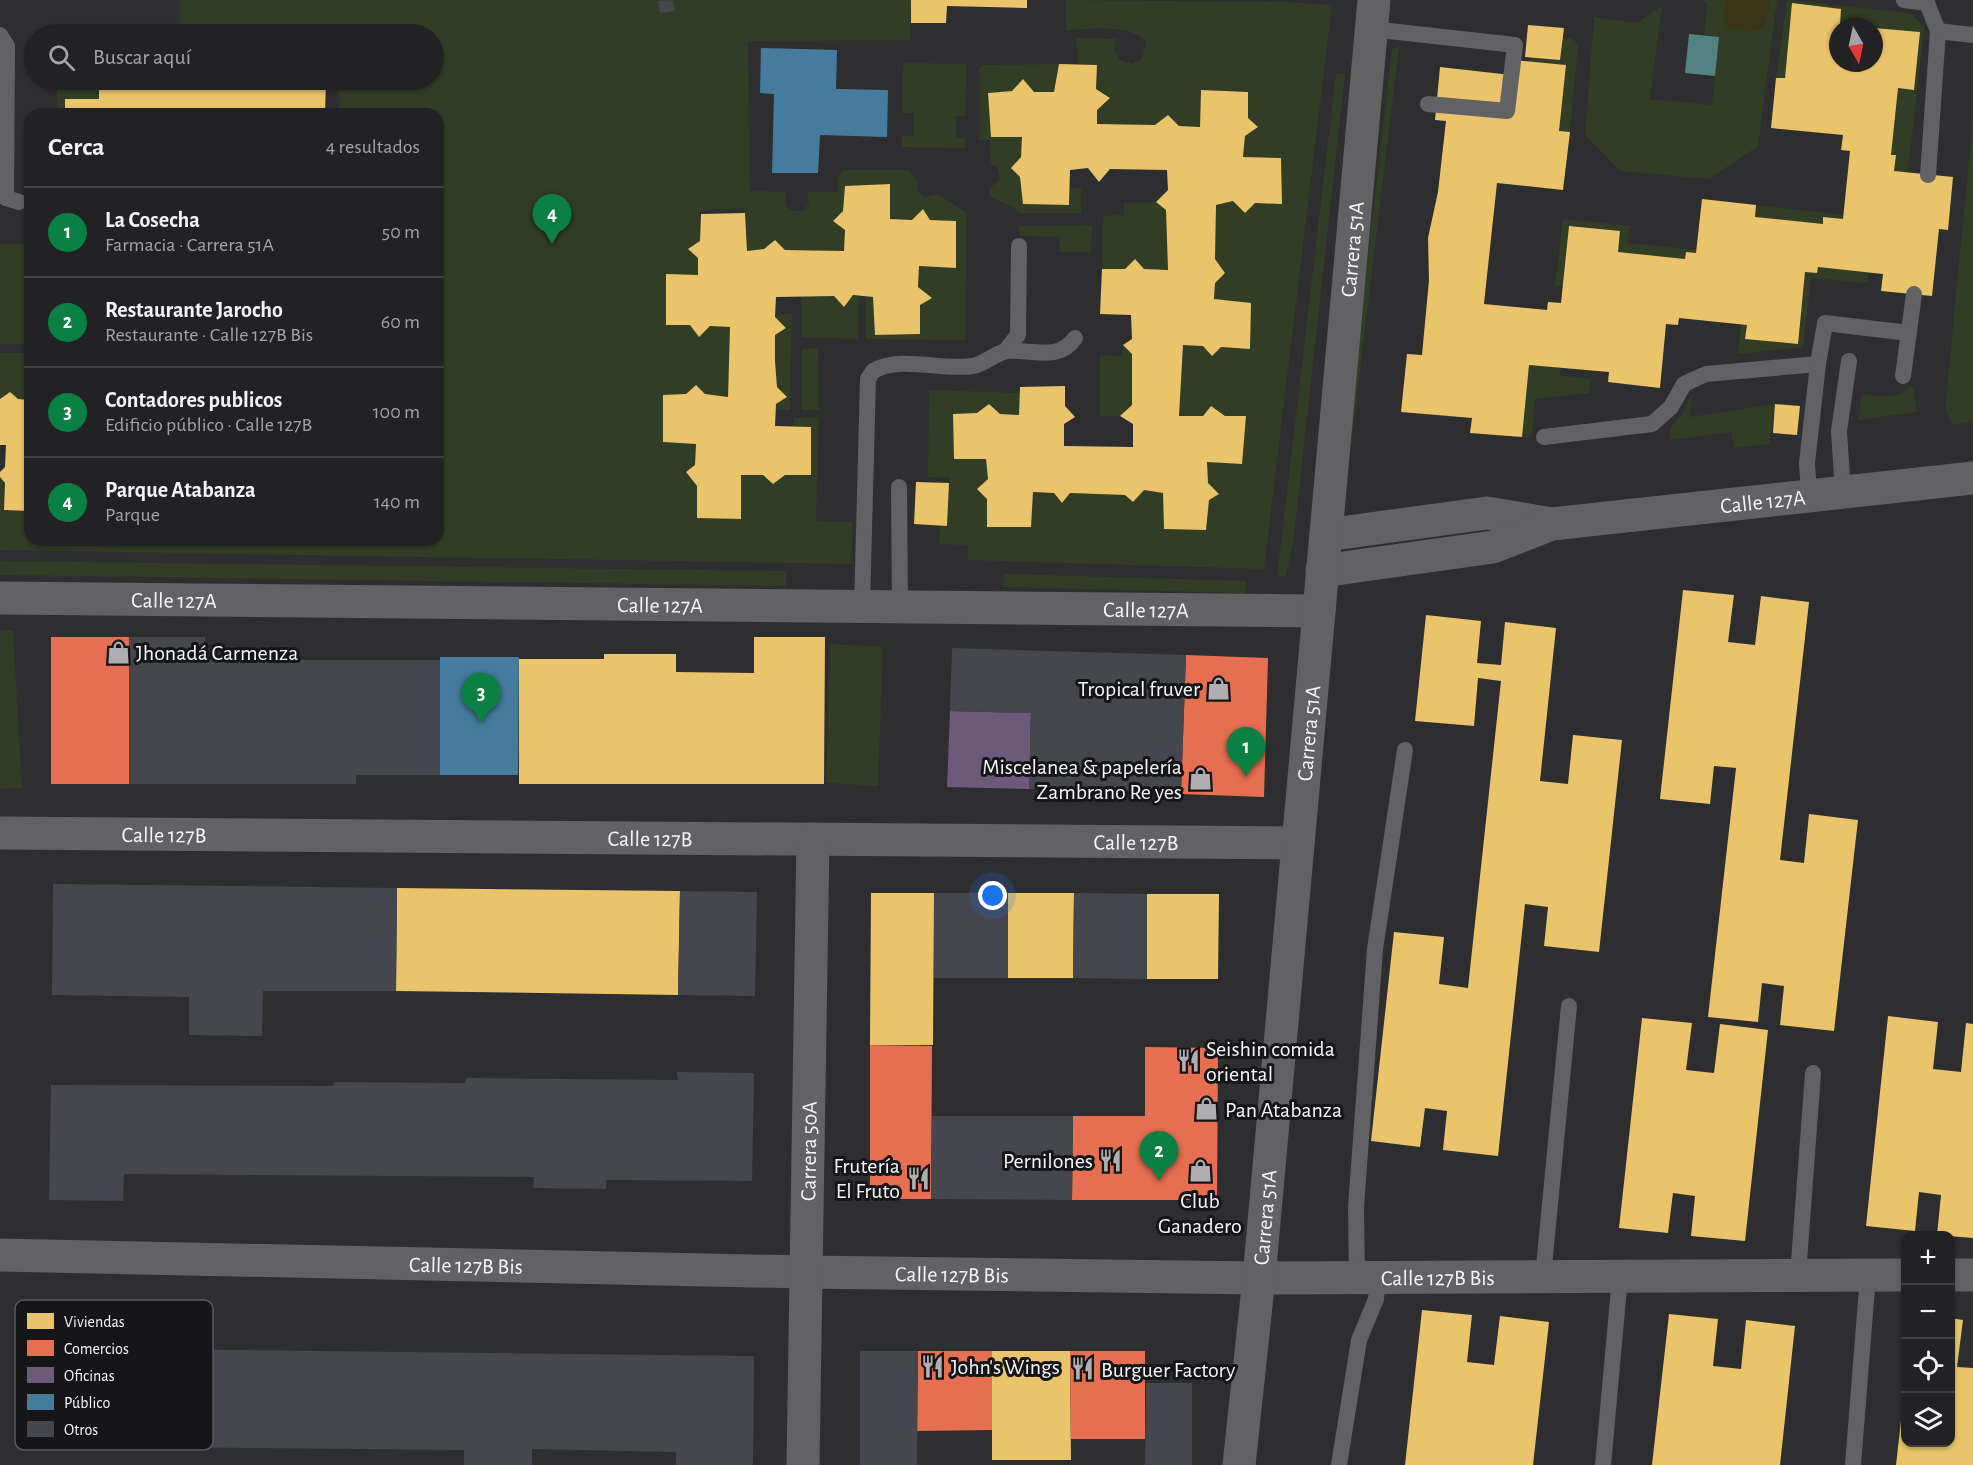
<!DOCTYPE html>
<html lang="es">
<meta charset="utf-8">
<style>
:root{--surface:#222225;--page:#2a2a2d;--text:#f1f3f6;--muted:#a2a4a7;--line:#3f3f42;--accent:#0b8043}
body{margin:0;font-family:"Alegreya Sans",sans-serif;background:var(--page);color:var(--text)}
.controls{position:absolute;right:18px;bottom:18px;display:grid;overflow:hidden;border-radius:12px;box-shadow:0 2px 4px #0004}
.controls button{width:54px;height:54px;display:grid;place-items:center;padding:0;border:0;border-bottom:2px solid var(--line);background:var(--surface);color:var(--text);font:30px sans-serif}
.compass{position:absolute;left:1829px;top:18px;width:54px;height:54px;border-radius:50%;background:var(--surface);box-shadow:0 2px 4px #0004;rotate:171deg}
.you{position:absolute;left:993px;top:896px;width:21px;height:21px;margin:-15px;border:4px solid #fff;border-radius:50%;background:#1a73e8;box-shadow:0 0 0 9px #1a73e833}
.badge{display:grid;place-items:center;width:39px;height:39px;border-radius:50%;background:var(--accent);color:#fff;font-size:20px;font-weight:700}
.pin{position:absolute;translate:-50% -50px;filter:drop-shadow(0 2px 3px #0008)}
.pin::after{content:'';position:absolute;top:32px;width:21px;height:18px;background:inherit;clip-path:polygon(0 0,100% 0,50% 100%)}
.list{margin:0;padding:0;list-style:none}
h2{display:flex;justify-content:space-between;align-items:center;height:78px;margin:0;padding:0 24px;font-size:26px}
h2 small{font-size:20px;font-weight:400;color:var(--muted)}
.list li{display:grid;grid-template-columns:39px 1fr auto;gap:18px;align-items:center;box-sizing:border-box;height:90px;padding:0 24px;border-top:2px solid var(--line)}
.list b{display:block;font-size:22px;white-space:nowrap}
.list p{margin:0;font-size:20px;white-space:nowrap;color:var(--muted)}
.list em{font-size:20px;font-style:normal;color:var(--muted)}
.icon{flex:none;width:33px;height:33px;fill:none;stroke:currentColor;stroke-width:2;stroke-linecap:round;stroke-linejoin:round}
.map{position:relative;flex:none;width:1973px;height:1465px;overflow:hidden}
.search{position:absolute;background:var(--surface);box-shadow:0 2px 4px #0004;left:24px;top:24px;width:420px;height:66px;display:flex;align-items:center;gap:15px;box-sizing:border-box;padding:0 21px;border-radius:33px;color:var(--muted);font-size:22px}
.panel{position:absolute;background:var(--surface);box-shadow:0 2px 4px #0004;left:24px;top:108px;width:420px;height:438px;border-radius:18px}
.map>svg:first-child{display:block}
</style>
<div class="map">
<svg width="1973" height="1465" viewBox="0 0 1973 1465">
<rect width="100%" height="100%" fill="#2e2e31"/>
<g fill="#313d24">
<polygon points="179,0 911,0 910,40 748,41 750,191 785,192 786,206 793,211 803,211 809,204 807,192 837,192 838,176 843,170 908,170 917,180 918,192 924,197 938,194 967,213 965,340 866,339 865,297 873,297 875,335 920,334 920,305 931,298 918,287 919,266 956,268 956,221 930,220 923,209 912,220 890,219 890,184 845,186 843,211 833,221 845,230 844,251 785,250 775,240 764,249 747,251 744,208 700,211 700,241 688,249 698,258 698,275 666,275 666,325 690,325 699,337 710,326 730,327 728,397 663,395 663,442 696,444 695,465 686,473 697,486 697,517 741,519 741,475 763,475 773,484 785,475 811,474 811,427 793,426 794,418 819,417 816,521 852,522 852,564 0,550 0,477 5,483 4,510 30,511 30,540 438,540 438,114 339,114 339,80 434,80 434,34 179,34"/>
<path d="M1066 0 1284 2 1332 5 1264 569 968 560V545L939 544 940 526H947L950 478 928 477 929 390 1020 393 1019 415 1000 414 989 404 977 413 953 414 954 459H986L988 479 977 489 987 499V527H1031L1033 492 1054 493 1062 503 1070 493 1125 495 1132 502 1144 490 1163 493 1164 529 1206 530 1207 462 1245 416H1225L1211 406 1203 416H1179L1183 345 1214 299 1215 283 1224 273 1215 259 1216 205 1233 201 1245 213 1255 203 1282 204 1281 158 1243 157 1245 136 1258 127 1248 118 1247 92 1201 90 1200 127 1179 126 1168 115 1155 125 1097 124V110L1110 98 1096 89 1097 65 1078 64 1076 38 1116 39 1114 50 1120 60 1132 64 1142 59 1146 42C1130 22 1089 30 1066 30Z"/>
<polygon points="1703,0 1777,0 1758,146 1709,179 1620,171 1585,135 1594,17 1637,23 1662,6 1650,99 1712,105 1719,37 1704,35 1707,4"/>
<polygon points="1787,0 1911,13 1924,27 1908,172 1894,171 1896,156 1891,155 1898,88 1914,90 1920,32 1840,25 1841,9 1792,3 1785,78 1776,78"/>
<polygon points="1563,37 1572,38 1578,45 1570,132 1559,131 1530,62 1532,57 1560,60"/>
<polygon points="1399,47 1351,446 1346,446 1392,49"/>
<polygon points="903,63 967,64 965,116 956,116 956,137 965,138 965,148 902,147 902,136 914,136 914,113 902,113"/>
<polygon points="1059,64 1054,92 1034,92 1023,79 1012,91 988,93 991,136 1022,137 1023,204 1069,205 1070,188 1081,188 1081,213 1019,213 1011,206 990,197 990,188 999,180 999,172 996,166 991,165 989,140 979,140 979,69 982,65"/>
<polygon points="1336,73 1345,74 1294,537 1286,576 1277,577"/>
<polygon points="57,80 99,80 99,99 65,99 65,114 57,114"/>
<polygon points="1973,117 1973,422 1953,425 1945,409"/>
<polygon points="1156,202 1166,210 1168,270 1144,269 1135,259 1125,269 1102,269 1103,216 1124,215 1124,203"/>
<polygon points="1756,205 1843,215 1843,219 1824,217 1823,224 1755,217"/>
<polygon points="1563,219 1630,226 1628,243 1696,250 1696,253 1686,252 1685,259 1618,252 1620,231 1569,226 1563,286 1555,286"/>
<polygon points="1092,225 1091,252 1060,252 1059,237 1020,236 1019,226"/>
<rect x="0" y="244" width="30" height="100"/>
<polygon points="1818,267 1869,272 1867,283 1811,278 1803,347 1738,354 1741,325 1747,325 1746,339 1798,344 1805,272 1817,273"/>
<polygon points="853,295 859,296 858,339 802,337 801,296 834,296 844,306"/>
<polygon points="776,314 792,314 790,410 776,410 776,404 786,397 777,387 775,361"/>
<polygon points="1123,345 1132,354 1132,405 1120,416 1100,416 1100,355 1122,356"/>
<polygon points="818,348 819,410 802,410 802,349"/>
<polygon points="0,353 30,353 30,400 18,399 10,392 0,399"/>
<polygon points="1529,365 1561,368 1560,375 1591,379 1589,393 1535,399 1532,435 1529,438 1522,437"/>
<path d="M1910 387 1913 388 1917 412 1858 420 1862 394C1879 396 1897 400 1910 387Z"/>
<polygon points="1692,393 1690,417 1775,404 1769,444 1734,448 1731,432 1669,440 1671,427 1682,415"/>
<polygon points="0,561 786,571 786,586 0,575"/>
<polygon points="1003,574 1246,581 1245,593 1240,593 1003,587"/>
<polygon points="13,630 22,788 0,789 0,631"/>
<polygon points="830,644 883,647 878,786 826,783"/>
</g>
<path fill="#3b3419" d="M1726 0H1770L1766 25C1756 33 1735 33 1726 26L1723 16Z"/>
<polygon fill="#548283" points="1689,34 1719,37 1715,76 1685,73"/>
<g fill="#e9c46a">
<polygon points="911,0 1027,0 1027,8 947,6 946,23 911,23"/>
<polygon points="1792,3 1841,9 1840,25 1849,27 1838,27 1838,63 1874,63 1874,28 1920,32 1914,90 1898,88 1891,155 1896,155 1894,171 1953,177 1948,230 1939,229 1932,296 1881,291 1883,274 1818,267 1817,273 1805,272 1798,344 1745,339 1747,325 1679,318 1678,325 1666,324 1660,388 1608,382 1609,372 1529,365 1522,437 1470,433 1472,418 1401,412 1407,354 1422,355 1429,280 1428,238 1438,192 1446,121 1435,120 1440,67 1511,75 1512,60 1566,65 1559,131 1570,132 1563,190 1497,183 1486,285 1484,304 1547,310 1548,302 1561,303 1569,226 1620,231 1618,252 1685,259 1686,252 1696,253 1702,199 1756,205 1755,217 1823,224 1823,217 1843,219 1850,151 1841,150 1843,135 1771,128 1776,78 1785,78"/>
<polygon points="1528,25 1564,28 1560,60 1525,57"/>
<polygon points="1059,64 1097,65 1096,89 1110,98 1097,110 1097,124 1155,125 1168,115 1179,126 1200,127 1201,90 1248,92 1248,118 1258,127 1245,136 1243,157 1281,158 1282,204 1255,203 1245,213 1233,201 1216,205 1215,259 1225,273 1215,283 1214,299 1251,303 1250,349 1221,347 1212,356 1203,346 1183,345 1179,416 1203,416 1211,406 1225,416 1246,416 1242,464 1207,462 1208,483 1219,494 1209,500 1206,530 1164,529 1163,493 1144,490 1133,502 1125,495 1070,493 1062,503 1054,493 1033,492 1031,527 987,527 987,499 977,489 988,479 986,459 954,459 953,414 977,413 989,404 1000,414 1019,415 1020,387 1065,386 1065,406 1075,417 1064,424 1064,446 1133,447 1133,424 1120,416 1132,405 1132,354 1123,345 1132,339 1131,315 1100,314 1102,269 1125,269 1135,259 1144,269 1168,270 1166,210 1156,202 1168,190 1167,170 1110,169 1099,182 1088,168 1070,170 1069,205 1023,204 1020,177 1011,168 1021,157 1022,137 991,137 988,93 1012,91 1023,79 1034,92 1054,92"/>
<polygon points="99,80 326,80 325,114 65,114 65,99 99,99"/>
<polygon points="890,184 890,219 912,220 923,209 930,220 956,221 956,268 919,266 918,287 932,298 920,305 920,334 875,335 873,297 853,295 844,307 834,296 776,297 775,317 786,328 775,335 775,361 777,387 787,397 776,404 775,426 811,427 811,475 785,475 773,484 763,475 741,475 741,519 697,518 697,486 686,472 695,465 696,444 663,442 663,395 686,394 696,385 705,394 728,397 730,327 710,326 699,337 690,325 666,325 666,274 698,275 698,258 688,249 700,241 701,214 745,213 747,251 764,249 775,240 785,250 844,251 845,230 833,221 843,211 845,186"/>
<polygon points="10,392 18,399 30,400 30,511 4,510 5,483 0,477 0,472 5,467 6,445 0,445 0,399"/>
<polygon points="1775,404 1800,406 1797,435 1773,433"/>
<polygon points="916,482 949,483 947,526 914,524"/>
<polygon points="1683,590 1734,595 1728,642 1755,645 1761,596 1809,602 1780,860 1804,863 1809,814 1858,820 1834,1031 1780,1025 1784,986 1762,983 1758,1022 1708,1017 1736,768 1714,766 1710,804 1660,799"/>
<polygon points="1426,615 1481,621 1477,663 1501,665 1505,622 1556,628 1540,781 1568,784 1573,735 1622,740 1599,952 1544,946 1548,907 1525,904 1498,1156 1443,1150 1447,1111 1425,1108 1420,1147 1371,1141 1394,932 1444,937 1439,984 1468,988 1501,681 1478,678 1474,726 1415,721"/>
<polygon points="754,637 825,637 824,784 519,784 519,659 604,659 604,654 676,654 676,672 754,673"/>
<polygon points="397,888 680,891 678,995 396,991"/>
<polygon points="871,893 934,893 933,1045 870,1045"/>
<polygon points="1008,893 1074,893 1073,978 1008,978"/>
<polygon points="1147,894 1219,894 1218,979 1147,979"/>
<polygon points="1888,1016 1938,1022 1933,1069 1961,1072 1966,1023 1973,1024 1973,1238 1937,1235 1941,1195 1919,1192 1915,1231 1866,1226"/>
<polygon points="1642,1018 1692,1023 1686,1070 1714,1073 1720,1024 1768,1030 1745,1241 1691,1236 1695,1196 1673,1193 1668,1233 1619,1228"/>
<polygon points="1422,1310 1472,1315 1467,1362 1494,1365 1500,1316 1549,1322 1533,1465 1405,1465"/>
<polygon points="1669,1314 1718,1319 1713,1366 1741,1369 1746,1320 1795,1326 1780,1465 1652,1465"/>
<polygon points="1950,1318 1963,1320 1957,1367 1973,1368 1973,1465 1896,1465 1904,1394 1906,1442 1950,1442"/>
<polygon points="992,1351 1070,1351 1071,1460 992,1460"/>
</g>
<g fill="#e76f51">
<rect x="51" y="637" width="78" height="147"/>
<polygon points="1186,655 1268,658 1264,797 1181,794"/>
<polygon points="870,1045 932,1046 931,1199 870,1199"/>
<polygon points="1145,1047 1218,1048 1217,1200 1072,1200 1073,1116 1145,1116"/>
<polygon points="918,1351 992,1351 992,1430 917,1431"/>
<polygon points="1070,1351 1145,1351 1145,1439 1071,1439"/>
</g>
<polygon fill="#6d597a" points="950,711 1031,713 1029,789 947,787"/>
<g fill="#457b9d">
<polygon points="761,48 837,50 836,89 888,90 887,137 820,135 818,173 772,173 774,94 760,93"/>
<polygon points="440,657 519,657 518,775 440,775"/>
</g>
<g fill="#46464e">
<polygon points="673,0 675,11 660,13 658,1"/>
<polygon points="129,637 205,637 205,660 440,660 440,775 356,775 356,784 129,784"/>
<polygon points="952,648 1186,655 1181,794 1029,789 1031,713 950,711"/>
<polygon points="53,884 397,888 396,991 263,991 262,1036 189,1035 189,997 52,995"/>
<polygon points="680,891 757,892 755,996 678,995"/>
<rect x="934" y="893" width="74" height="85"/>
<polygon points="1074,893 1147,894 1147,979 1073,978"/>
<polygon points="677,1072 754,1073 752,1181 606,1180 606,1189 533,1188 534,1177 124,1174 123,1201 49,1200 51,1085 333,1086 334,1082 465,1083 466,1078 678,1080"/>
<polygon points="932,1116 1073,1116 1072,1200 931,1199"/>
<polygon points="50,1348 754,1356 753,1465 676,1465 676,1452 532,1449 532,1465 464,1465 464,1450 49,1446"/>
<polygon points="860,1351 918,1351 917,1465 860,1465"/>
<polygon points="1146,1383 1192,1383 1192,1465 1145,1465"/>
</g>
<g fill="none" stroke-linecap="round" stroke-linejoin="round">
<g stroke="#626264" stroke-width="16">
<polyline points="1904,0 1927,3 1938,31 1928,175"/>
<polyline points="1371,29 1515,45 1507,111 1428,104"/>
<polyline points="1938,31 1973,35"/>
<polyline points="0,35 7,46 6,198 19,202"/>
<polyline points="1005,351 1018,335 1019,246"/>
<polyline points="1903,376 1914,294"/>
<polyline points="1544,437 1652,424 1671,407 1684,384 1706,374 1818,364 1825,323 1909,333"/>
<polyline points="899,487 900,607"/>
<polyline points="1843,492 1839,431 1849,361"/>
<polyline points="1809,494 1807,463 1818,364"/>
<path d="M862 607 868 379 873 371C901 355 942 371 973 366 985 364 995 353 1007 351 1032 349 1059 362 1075 338"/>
<polyline points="1798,1275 1813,1073"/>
<polyline points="1543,1277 1569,1006"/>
<polyline points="1357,1278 1356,1207 1375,949 1405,750"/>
<polyline points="1339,1465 1359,1340 1376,1299 1378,1278"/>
<polyline points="1603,1465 1620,1277"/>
<polyline points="1853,1465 1868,1275"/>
</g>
<g stroke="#626264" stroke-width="33">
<polyline points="1326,535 1487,513 1552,524"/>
<path id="s1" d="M1322 571 1493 547 1552 524 1973 478"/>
<path id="s2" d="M0 598 1319 611"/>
<path id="s3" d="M0 833 1298 843"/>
<path id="s4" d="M0 1255 805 1272 1259 1278 1906 1275"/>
<polyline points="1950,1275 1973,1275"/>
<path id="s5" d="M803 1465 813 839"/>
<path id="s6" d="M1239 1465 1259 1278 1374 0"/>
</g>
</g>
<defs>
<symbol id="shop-bare" viewBox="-9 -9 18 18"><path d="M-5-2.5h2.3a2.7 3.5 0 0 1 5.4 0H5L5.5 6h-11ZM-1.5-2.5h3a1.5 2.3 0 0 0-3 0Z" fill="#afafb2" stroke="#161618" stroke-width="2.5" paint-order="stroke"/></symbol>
<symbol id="restaurant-bare" viewBox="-9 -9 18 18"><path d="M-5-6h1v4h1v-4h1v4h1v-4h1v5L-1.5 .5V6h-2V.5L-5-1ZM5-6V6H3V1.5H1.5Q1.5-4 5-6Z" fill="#afafb2" stroke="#161618" stroke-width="2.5" paint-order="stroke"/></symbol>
</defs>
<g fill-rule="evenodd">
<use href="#shop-bare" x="102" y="636" width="33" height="33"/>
<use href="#shop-bare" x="1202" y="672" width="33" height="33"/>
<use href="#shop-bare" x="1184" y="762" width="33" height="33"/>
<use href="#restaurant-bare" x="1172" y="1044" width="33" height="33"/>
<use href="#shop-bare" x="1190" y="1092" width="33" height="33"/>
<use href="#restaurant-bare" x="1094" y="1144" width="33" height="33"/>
<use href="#shop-bare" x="1184" y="1154" width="33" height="33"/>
<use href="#restaurant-bare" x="902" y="1162" width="33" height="33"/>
<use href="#restaurant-bare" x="916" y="1350" width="33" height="33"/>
<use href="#restaurant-bare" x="1066" y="1352" width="33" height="33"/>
</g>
<g text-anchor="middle" stroke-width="6" stroke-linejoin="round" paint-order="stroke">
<g font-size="22" fill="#f4f5f8" stroke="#161618">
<text dy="8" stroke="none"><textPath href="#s6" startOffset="1221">Carrera 51A</textPath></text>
<text dy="8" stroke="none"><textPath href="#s1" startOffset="448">Calle 127A</textPath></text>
<text dy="8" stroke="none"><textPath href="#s2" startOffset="174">Calle 127A</textPath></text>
<text dy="8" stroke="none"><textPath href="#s2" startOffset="660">Calle 127A</textPath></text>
<text dy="8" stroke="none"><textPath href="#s2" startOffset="1146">Calle 127A</textPath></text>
<text dy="8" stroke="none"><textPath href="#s6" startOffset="735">Carrera 51A</textPath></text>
<text dy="8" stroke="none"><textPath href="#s3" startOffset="164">Calle 127B</textPath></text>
<text dy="8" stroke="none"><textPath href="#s3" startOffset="650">Calle 127B</textPath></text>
<text dy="8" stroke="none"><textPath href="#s3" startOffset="1136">Calle 127B</textPath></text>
<text dy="8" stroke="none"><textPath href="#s5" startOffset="314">Carrera 50A</textPath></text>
<text dy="8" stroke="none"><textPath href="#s6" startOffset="249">Carrera 51A</textPath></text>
<text dy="8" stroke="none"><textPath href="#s4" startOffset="466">Calle 127B Bis</textPath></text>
<text dy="8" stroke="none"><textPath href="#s4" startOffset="952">Calle 127B Bis</textPath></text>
<text dy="8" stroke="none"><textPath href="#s4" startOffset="1438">Calle 127B Bis</textPath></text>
</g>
<g font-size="22" fill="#f4f5f8" stroke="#161618" text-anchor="start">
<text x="136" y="660">Jhonadá Carmenza</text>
<text x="1200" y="696" text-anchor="end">Tropical fruver</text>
<text x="1182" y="774" text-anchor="end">Miscelanea &amp; papelería<tspan x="1182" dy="25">Zambrano Re yes</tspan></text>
<text x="1206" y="1056">Seishin comida<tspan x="1206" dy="25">oriental</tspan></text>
<text x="1225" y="1117">Pan Atabanza</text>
<text x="1093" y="1168" text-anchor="end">Pernilones</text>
<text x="900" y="1173" text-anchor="end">Frutería<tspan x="900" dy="25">El Fruto</tspan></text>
<text x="1200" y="1208" text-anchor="middle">Club<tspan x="1200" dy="25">Ganadero</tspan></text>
<text x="951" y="1374">John's Wings</text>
<text x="1101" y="1377">Burguer Factory</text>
</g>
</g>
<rect x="15" y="1300" width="198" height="150" rx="9" fill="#161618" stroke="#59595b" stroke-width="1.5"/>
<rect x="27" y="1313" width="27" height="16" fill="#e9c46a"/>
<rect x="27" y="1340" width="27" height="16" fill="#e76f51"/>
<rect x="27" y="1367" width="27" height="16" fill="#6d597a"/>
<rect x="27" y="1394" width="27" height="16" fill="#457b9d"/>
<rect x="27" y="1421" width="27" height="16" fill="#46464e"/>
<g font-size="16" fill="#f4f5f8">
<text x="64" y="1327">Viviendas</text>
<text x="64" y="1354">Comercios</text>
<text x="64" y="1381">Oficinas</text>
<text x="64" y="1408">Público</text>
<text x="64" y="1435">Otros</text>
</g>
</svg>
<div class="controls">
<button>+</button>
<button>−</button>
<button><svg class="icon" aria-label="locate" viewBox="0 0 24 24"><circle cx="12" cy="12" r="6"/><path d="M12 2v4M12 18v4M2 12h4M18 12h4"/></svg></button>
<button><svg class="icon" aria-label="layers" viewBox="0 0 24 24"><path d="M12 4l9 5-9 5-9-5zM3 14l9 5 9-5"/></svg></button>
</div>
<svg class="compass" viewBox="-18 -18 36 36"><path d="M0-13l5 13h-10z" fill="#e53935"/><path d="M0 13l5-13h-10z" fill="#a2a4a7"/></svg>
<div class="you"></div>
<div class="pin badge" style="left:1246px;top:777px">1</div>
<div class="pin badge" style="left:1159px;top:1181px">2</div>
<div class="pin badge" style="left:481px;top:723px">3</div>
<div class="pin badge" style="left:552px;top:244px">4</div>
<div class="search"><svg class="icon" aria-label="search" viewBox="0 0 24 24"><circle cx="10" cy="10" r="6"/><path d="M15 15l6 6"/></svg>Buscar aquí</div>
<section class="panel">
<h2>Cerca<small>4 resultados</small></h2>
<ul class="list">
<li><span class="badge">1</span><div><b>La Cosecha</b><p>Farmacia · Carrera 51A</p></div><em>50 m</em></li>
<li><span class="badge">2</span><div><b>Restaurante Jarocho</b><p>Restaurante · Calle 127B Bis</p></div><em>60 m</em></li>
<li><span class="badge">3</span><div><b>Contadores publicos</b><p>Edificio público · Calle 127B</p></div><em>100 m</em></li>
<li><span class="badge">4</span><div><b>Parque Atabanza</b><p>Parque</p></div><em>140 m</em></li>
</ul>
</section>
</div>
